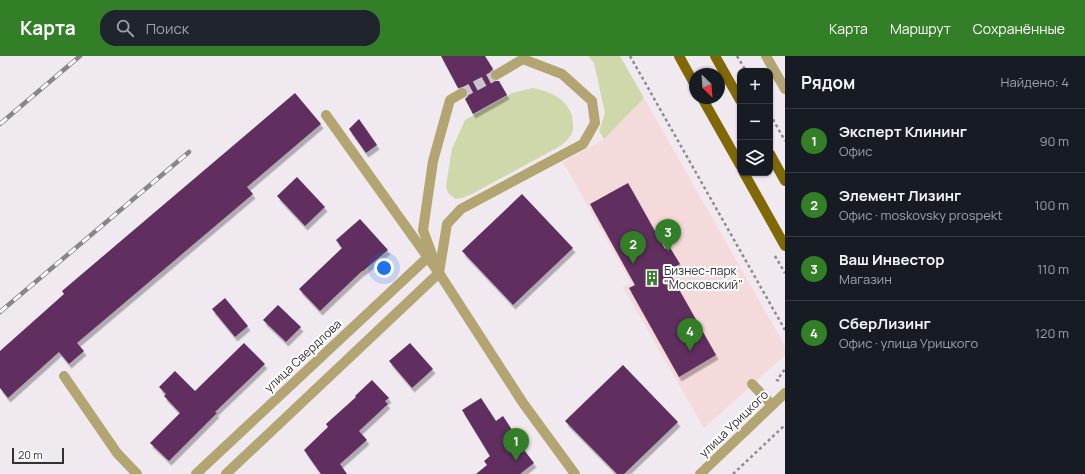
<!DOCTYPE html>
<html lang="ru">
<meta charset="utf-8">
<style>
:root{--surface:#171b24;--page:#20242c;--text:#f1f3f6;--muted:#9ea1a6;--line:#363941;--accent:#337f28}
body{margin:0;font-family:Manrope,sans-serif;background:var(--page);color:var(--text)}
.controls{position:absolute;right:12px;top:12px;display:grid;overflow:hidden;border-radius:8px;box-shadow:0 1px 3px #0004}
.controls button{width:36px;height:36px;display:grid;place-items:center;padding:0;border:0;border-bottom:1px solid var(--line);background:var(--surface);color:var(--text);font:20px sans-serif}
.compass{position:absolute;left:689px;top:12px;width:36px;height:36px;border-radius:50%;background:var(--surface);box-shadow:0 1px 3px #0004;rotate:155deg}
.scale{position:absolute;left:12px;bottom:10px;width:52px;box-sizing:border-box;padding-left:4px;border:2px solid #353235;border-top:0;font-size:11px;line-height:14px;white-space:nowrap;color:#353235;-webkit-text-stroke:3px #fff;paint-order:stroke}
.you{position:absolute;left:384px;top:212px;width:14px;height:14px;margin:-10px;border:3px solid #fff;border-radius:50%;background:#1a73e8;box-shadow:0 0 0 6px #1a73e833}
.badge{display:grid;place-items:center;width:26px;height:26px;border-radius:50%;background:var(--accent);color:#fff;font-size:13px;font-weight:700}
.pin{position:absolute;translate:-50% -33px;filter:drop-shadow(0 1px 2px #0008)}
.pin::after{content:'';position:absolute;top:21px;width:14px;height:12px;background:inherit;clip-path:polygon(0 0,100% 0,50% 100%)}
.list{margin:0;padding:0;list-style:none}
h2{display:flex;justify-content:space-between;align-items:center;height:52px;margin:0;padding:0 16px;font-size:17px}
h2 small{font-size:13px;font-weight:400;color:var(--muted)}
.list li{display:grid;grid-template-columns:26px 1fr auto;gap:12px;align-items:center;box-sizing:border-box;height:64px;padding:0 16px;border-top:1px solid var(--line)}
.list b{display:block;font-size:15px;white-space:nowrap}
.list p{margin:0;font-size:13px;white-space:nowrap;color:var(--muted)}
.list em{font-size:13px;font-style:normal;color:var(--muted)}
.icon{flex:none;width:22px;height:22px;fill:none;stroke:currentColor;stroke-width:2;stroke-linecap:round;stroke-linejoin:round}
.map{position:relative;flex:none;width:785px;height:418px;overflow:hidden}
header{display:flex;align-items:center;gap:24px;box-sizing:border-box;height:56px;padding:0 20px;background:var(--accent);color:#fff}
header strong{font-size:19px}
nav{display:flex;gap:22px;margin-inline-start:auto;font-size:14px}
.search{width:280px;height:36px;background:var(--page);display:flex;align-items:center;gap:10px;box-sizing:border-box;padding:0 14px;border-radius:16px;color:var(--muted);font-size:15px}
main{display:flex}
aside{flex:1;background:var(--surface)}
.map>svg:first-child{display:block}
</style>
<header>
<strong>Карта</strong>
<div class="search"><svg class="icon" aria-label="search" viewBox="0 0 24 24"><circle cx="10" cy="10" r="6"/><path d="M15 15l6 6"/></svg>Поиск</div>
<nav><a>Карта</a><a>Маршрут</a><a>Сохранённые</a></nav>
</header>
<main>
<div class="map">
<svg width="785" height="418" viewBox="0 0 785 418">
<defs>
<filter id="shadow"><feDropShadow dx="2.5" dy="4.5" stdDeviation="0" flood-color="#0004"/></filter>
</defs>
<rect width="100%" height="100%" fill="#f0e9f0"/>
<polygon fill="#f5dadb" points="644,42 785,290 785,299 704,372 623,231 631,227 563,106 604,83"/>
<g fill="#ced8aa">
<polygon points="588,0 620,0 644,42 604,83 599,75 605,57 594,7"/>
<path d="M533 32C551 36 566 42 572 60 573 66 574 74 571 79 569 82 565 86 562 89L472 138 462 142 455 143 448 137 446 130 452 93 465 64 512 37Z"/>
</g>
<g fill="#602f5e" filter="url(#shadow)">
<polygon points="441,0 485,0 493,13 490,16 490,22 493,25 499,25 507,39 473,58 465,43 468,40 468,34 465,31 458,32"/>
<polygon points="295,37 321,68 247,131 253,138 77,287 84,295 69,308 59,296 8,342 0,332 0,295 64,238 62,235"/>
<polygon points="359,63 377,89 366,97 349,73"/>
<polygon points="297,121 325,151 305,170 277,140"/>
<polygon points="628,127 665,193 669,190 680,208 668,214 716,299 679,321 629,232 635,229 590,148"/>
<polygon points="522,138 573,192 513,249 462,195"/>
<polygon points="360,163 388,194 363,215 362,215 320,255 299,233 342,192 336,184"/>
<polygon points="225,242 248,270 235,281 212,253"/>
<polygon points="278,249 301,271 286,286 263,264"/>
<polygon points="244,287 265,308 215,356 217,357 169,405 150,387 180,357 164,340 166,338 159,331 175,315 195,335"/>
<polygon points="410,287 433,313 412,332 389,305"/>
<polygon points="623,309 678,366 624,418 617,418 565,365"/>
<polygon points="372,324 389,342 385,345 388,348 359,375 367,384 340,408 347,418 321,418 304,394 328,371 326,368 356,341 355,340"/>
<polygon points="481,342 496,365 503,360 514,377 512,378 534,407 520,418 476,418 487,409 484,405 490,400 462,354"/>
</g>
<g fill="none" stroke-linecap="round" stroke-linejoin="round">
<polyline stroke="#cbc4cb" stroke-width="10" stroke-dasharray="10 5" stroke-linecap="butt" points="462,37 496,19"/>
<g stroke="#8f8a8f" stroke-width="2.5" stroke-dasharray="3 3" stroke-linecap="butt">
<polyline points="630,0 785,274"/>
<polyline points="737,0 746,15"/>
<polyline points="770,58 785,85"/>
<polyline points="775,200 785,217"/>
<polyline points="779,325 777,324 785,313"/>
<polyline points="733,418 785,369"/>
</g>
<g stroke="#b3a572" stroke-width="10">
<polyline points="766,0 785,33"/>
<polyline points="326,59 439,217 523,347 575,418"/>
<polyline points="434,204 423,174 433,105 450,44 462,37"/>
<polyline points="439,217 447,168 461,153 583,88 595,67 592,45 562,18 523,3 496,19"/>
<polyline points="64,320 117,397 137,418"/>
<polyline points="752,328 772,349"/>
<polyline points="196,418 428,201"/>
<polyline points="226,418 439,217"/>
<polyline points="700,418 785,337"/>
</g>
<g stroke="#7f6805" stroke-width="10">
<polyline points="679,0 695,29"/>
<polyline points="715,0 740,44"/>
<polyline points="702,42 740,109"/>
<polyline points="770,98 785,125"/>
<polyline points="744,117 785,190"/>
</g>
<defs>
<g id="rail">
<polyline points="0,68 80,0"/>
<polyline points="0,256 189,96"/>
</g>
</defs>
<use href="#rail" stroke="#8a858a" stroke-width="4.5"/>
<use href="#rail" stroke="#fff" stroke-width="3" stroke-dasharray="9" stroke-linecap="butt"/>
</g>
<defs>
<symbol id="building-bare" viewBox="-9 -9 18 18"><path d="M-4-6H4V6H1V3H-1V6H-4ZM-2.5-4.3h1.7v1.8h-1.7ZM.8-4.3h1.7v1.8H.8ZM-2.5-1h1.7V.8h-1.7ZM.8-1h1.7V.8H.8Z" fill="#337f28" stroke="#fff" stroke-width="2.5" paint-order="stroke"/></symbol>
</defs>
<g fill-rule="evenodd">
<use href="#building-bare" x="641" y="211" width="22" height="22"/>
</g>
<g text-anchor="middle" stroke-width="4" stroke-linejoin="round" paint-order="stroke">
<g font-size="12" fill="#353235" stroke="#fff" text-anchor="start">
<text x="664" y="219">Бизнес-парк<tspan x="664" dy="14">"Московский"</tspan></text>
</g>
<g font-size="12" fill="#353235" stroke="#fff">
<text transform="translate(303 300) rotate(-43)" y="4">улица Свердлова</text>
<text transform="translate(734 368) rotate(-44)" y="4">улица Урицкого</text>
</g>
</g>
</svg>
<div class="controls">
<button>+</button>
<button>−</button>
<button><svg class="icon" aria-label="layers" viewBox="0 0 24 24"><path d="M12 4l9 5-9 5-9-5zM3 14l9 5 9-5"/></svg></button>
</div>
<svg class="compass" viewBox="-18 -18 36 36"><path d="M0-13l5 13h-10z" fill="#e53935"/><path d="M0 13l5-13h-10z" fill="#9ea1a6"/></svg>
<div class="scale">20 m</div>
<div class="you"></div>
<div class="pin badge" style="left:516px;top:405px">1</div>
<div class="pin badge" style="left:633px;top:208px">2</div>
<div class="pin badge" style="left:668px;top:196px">3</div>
<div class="pin badge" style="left:690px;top:295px">4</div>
</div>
<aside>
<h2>Рядом<small>Найдено: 4</small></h2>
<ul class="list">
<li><span class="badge">1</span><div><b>Эксперт Клининг</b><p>Офис</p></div><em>90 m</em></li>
<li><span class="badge">2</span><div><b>Элемент Лизинг</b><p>Офис · moskovsky prospekt</p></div><em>100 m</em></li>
<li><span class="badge">3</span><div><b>Ваш Инвестор</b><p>Магазин</p></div><em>110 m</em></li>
<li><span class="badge">4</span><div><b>СберЛизинг</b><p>Офис · улица Урицкого</p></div><em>120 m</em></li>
</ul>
</aside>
</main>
